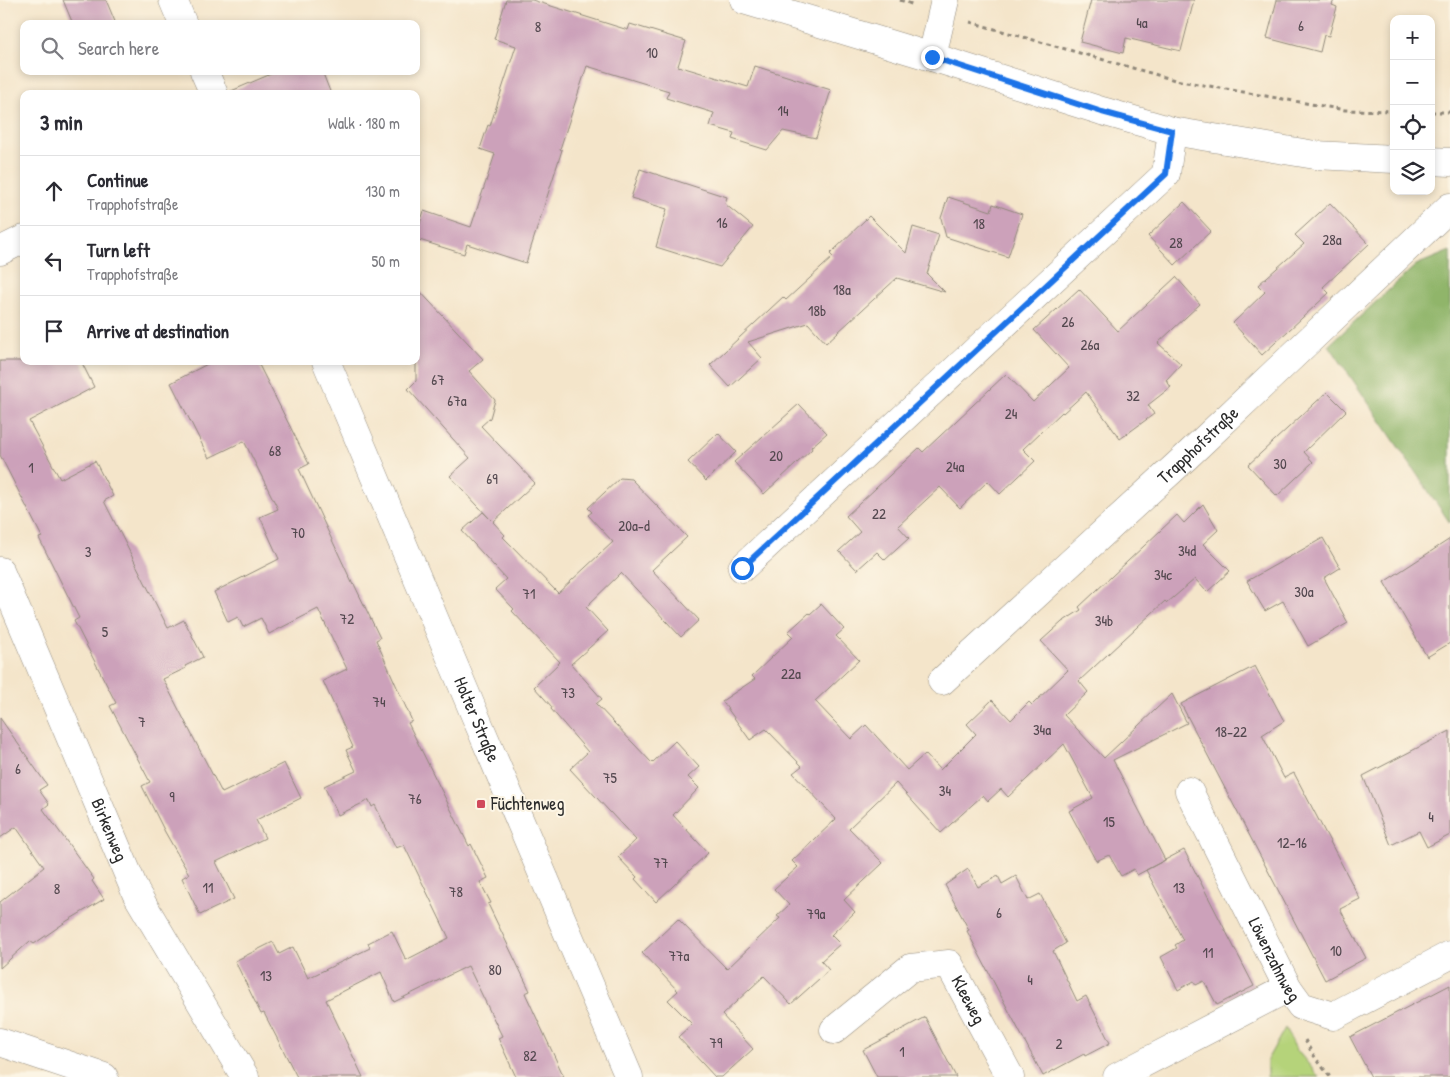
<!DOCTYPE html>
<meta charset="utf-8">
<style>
:root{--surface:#fff;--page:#f7f7f7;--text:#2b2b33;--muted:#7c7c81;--line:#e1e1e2}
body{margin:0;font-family:"Patrick Hand",sans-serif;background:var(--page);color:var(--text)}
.controls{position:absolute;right:15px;top:15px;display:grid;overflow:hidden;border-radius:10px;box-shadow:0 2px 8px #0003}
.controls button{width:45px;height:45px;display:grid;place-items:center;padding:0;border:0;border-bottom:1px solid var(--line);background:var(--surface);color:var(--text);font:25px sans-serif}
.stop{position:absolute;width:15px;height:15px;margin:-11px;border:4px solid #1a73e8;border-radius:50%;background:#fff}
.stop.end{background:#1a73e8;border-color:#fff;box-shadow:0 1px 5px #0008}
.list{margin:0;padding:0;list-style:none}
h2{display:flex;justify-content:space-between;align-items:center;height:65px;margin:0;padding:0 20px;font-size:21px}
h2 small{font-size:16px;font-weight:400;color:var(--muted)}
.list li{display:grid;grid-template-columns:32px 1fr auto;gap:15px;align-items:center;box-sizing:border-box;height:70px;padding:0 20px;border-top:1px solid var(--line)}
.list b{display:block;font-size:19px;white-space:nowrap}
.list p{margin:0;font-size:16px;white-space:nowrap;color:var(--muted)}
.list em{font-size:16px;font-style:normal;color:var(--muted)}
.icon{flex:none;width:28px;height:28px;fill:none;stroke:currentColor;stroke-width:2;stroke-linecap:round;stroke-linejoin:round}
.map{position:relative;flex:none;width:1450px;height:1077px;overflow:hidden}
.search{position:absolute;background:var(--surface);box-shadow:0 2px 8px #0003;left:20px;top:20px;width:400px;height:55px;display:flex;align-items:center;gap:12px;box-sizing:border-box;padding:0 18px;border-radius:10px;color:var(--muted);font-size:19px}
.panel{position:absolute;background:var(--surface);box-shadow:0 2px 8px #0003;left:20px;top:90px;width:400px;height:275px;border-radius:10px}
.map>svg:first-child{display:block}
</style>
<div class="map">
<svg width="1450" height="1077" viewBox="0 0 1450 1077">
<rect width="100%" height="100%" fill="#fcf5e5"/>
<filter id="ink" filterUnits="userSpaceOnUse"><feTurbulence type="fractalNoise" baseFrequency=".02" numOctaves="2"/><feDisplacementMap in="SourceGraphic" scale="10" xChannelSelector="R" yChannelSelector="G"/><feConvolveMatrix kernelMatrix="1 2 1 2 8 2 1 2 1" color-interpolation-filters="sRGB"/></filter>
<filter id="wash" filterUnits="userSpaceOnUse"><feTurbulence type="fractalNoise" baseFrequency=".0096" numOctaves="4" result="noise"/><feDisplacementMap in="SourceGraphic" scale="20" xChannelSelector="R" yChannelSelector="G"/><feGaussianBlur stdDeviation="1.12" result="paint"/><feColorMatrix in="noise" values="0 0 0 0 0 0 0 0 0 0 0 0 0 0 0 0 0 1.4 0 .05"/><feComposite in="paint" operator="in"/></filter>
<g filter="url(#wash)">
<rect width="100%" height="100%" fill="#f4e5ca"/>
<polygon fill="#b5d37a" stroke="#707f52" points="1285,1028 1296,1049 1319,1077 1267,1077 1267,1060"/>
<polygon fill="#90b56a" stroke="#5e704a" points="1450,251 1450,523 1329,345 1416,265"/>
<g id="blocks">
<g fill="#cca1ba">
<polygon points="63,0 106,0 116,24 73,24"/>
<polygon points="506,0 532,0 628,30 630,24 686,41 678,66 748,87 755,66 831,90 816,138 783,131 767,150 732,139 734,133 710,126 714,113 666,98 669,91 587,66 560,149 562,150 526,263 467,244 464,254 416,239 416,235 424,211 471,227 495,154 480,149 488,125 490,126 516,46 494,39"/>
<polygon points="1091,0 1194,0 1181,51 1126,38 1123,53 1080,42"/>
<polygon points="1277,0 1334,0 1332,5 1337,7 1329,36 1324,35 1320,52 1267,38"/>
<polygon points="278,71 322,71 331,94 229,94 229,92"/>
<polygon points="640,169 727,197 725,204 753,227 720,267 656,247 667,209 631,198"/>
<polygon points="948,197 991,211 993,204 1022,214 1008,257 946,237 941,218"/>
<polygon points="1184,202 1211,231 1175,265 1148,236"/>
<polygon points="1330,203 1369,244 1323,287 1329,293 1262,355 1233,323 1265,292 1258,285 1304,244 1295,235"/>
<polygon points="869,216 906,253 913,227 939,235 927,274 945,292 897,278 826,343 808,323 748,342 762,358 730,387 710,365 783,297 786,300 833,257 830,254"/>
<polygon points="1176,277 1200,304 1158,343 1181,364 1166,380 1171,387 1148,405 1154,414 1120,439 1086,392 1063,413 1062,412 1023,449 1035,461 1000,494 988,481 960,508 940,487 898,526 909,538 885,560 877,552 857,570 839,551 860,532 846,516 919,448 923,452 1006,374 1033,402 1069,368 1034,330 1079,289 1118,331"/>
<polygon points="416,287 483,359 469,371 495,400 490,418 481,426 535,483 493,522 505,535 503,537 558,593 613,542 588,515 592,512 588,508 620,478 631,479 687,537 652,570 699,620 681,637 621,573 586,607 608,631 571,664 602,699 596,704 652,763 675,741 699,767 688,777 699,788 673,815 708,853 656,902 635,879 637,877 618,857 636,840 570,769 588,752 551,709 552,707 534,687 560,662 512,611 514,609 495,589 506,579 462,531 483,512 491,520 450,476 470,458 408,389 416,381"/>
<polygon points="0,361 81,361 94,387 29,421 60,479 95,461 113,496 104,501 168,628 184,620 203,657 185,666 186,668 163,679 222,793 284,763 301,798 256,820 265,838 216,862 234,899 200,915 182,878 189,874 165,832 142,786 150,782 110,706 116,703 74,621 79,618 39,538 42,537 0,455"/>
<polygon points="213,361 257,361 309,464 299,469 353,585 354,584 380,638 376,640 412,721 408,723 469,846 471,844 488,878 480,882 491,903 488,904 530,991 525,993 564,1077 516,1077 498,1038 502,1036 468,966 394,1002 381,972 326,1000 363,1077 297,1077 264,1013 261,1014 235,961 273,942 279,954 293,947 308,978 370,948 368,943 392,931 406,960 449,938 404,845 396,848 375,805 372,807 369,800 338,815 324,786 356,771 346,750 353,747 323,681 347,669 318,609 269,634 261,618 243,627 238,617 228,622 214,592 279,559 260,517 278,509 244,441 209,458 171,383"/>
<polygon points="1327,392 1346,411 1304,452 1313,462 1277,496 1248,465"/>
<polygon points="799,404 827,433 811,447 812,449 764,494 734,462"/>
<polygon points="718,433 736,452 706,481 688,462"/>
<polygon points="1203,504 1218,530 1203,544 1230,571 1207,592 1195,579 1167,603 1165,601 1079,681 1088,692 1064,715 1104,758 1172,694 1187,723 1113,760 1165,860 1137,875 1134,869 1121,876 1109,855 1096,861 1069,811 1093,798 1064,744 1008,797 1001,789 988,801 983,795 941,833 896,783 849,828 883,863 844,900 855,912 831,935 840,944 821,961 829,970 791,1004 764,976 722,1015 753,1049 722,1077 715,1077 678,1037 692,1024 668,1000 678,991 642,953 678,919 727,969 780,918 777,916 789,905 774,889 798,867 792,861 836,819 793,773 802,766 766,729 750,740 722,701 755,679 752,676 793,637 788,632 809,613 810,614 821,604 844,629 836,636 859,660 815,701 851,739 866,725 907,770 925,754 940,770 976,734 967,724 992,700 1011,720 1029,702 1032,705 1068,670 1041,641 1062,622 1081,610 1079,607 1177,515 1184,523"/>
<polygon points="1323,538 1340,568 1324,578 1348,623 1308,646 1283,601 1265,611 1247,581"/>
<polygon points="1450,539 1450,643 1427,657 1384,582"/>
<polygon points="1255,666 1284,721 1262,735 1284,778 1294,773 1360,899 1340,909 1366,958 1325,980 1181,704"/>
<polygon points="0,718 47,785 39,790 49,804 43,809 94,879 92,881 104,899 67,921 34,944 30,941 0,968 0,902 44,867 16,827 0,838"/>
<polygon points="1450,731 1450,835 1427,847 1419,831 1391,845 1363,776"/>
<polygon points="1184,850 1254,986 1217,1005 1204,981 1196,985 1194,981 1178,990 1161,957 1177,948 1175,945 1183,940 1146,870"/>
<polygon points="968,869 978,887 998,876 1002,884 1016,876 1028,900 1040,894 1066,943 1053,951 1077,1001 1086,996 1110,1043 1085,1056 1084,1054 1043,1076 991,977 967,931 969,930 945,885"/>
<polygon points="1450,985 1450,1077 1371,1077 1350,1037"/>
<polygon points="925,1017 956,1077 877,1077 863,1050"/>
</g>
</g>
</g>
<g filter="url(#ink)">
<use href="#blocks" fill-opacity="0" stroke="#90887a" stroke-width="1"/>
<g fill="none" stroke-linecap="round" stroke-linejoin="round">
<defs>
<g id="minor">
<polyline points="173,0 183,24"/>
<polyline points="744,0 932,57 1102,111 1172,131 1315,155 1394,159"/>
<polyline points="932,57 945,0"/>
<polyline points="204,71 214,94"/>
<polyline points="1431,161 1450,162"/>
<polyline points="0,251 24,239"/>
<path id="s1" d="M326 361 474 713 629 1077"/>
<polyline points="742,568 1166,174 1172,131"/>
<path id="s2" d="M0 571 136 893 245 1077"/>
<path id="s3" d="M942 681 1186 457 1450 207"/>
<path id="s4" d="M1189 791 1288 988 1301 1006 1333 1016 1450 955"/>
<path id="s5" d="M834 1030 910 968 949 964 1010 1077"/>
<polyline points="0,1042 104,1077"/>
<polyline points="1117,1077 1288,988"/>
</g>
</defs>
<use href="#minor" stroke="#90887a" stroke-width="29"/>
<g stroke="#90887a" stroke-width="3" stroke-dasharray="4 4" stroke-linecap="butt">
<polyline points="900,0 914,5"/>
<polyline points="970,22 1175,80 1345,110 1394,111"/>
<polyline points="1431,112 1450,112"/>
<polyline points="1305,1040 1312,1053 1330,1077"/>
</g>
<use href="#minor" stroke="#fff" stroke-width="28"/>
</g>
</g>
<g fill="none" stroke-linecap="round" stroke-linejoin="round" filter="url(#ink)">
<polyline stroke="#1a73e8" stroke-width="6" points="742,568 1166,174 1172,131 1102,112 932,57"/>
</g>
<rect fill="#d1495b" stroke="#fcf5e5" stroke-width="2" x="476" y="799" width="10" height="10" rx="2.5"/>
<g text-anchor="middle" stroke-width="4" stroke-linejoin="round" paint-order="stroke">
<g font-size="15" fill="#53484f">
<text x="1142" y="28">4a</text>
<text x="1301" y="31">6</text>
<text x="538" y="32">8</text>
<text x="652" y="58">10</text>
<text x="783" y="116">14</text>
<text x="722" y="228">16</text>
<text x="979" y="229">18</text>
<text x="1332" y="245">28a</text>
<text x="1176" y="248">28</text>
<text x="842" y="295">18a</text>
<text x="817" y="316">18b</text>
<text x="1068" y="327">26</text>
<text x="1090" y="350">26a</text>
<text x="438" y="385">67</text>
<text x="1133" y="401">32</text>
<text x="457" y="406">67a</text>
<text x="1011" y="419">24</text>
<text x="275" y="456">68</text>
<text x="776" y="461">20</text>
<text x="1280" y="469">30</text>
<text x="955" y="472">24a</text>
<text x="31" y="473">1</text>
<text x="492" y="484">69</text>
<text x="879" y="519">22</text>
<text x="634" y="531">20a-d</text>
<text x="298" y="538">70</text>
<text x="1187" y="556">34d</text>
<text x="88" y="557">3</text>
<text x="1163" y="580">34c</text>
<text x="1304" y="597">30a</text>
<text x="529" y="599">71</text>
<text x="347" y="624">72</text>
<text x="1104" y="626">34b</text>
<text x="105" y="637">5</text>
<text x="791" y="679">22a</text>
<text x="568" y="698">73</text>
<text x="379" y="707">74</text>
<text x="142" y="727">7</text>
<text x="1042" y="735">34a</text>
<text x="1231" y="737">18-22</text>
<text x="18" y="774">6</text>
<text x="610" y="783">75</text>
<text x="945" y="796">34</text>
<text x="172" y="802">9</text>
<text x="415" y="804">76</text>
<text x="1431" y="822">4</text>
<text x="1109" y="827">15</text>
<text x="1292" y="848">12-16</text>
<text x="661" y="868">77</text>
<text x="208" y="893">11</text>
<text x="1179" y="893">13</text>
<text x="57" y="894">8</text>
<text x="456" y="897">78</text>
<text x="999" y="918">6</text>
<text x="816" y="919">79a</text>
<text x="1336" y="956">10</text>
<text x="1208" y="958">11</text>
<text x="679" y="961">77a</text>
<text x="495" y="975">80</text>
<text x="266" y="981">13</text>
<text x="1030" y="985">4</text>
<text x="716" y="1048">79</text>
<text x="1059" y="1049">2</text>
<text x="902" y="1057">1</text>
<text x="530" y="1061">82</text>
</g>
<g font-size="18" fill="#2b2b2b" stroke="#fcf5e5">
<text dy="6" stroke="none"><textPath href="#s3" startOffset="348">Trapphofstraße</textPath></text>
<text dy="6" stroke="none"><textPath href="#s1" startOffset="389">Holter Straße</textPath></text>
<text dy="6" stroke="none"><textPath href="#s2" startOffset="281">Birkenweg</textPath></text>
<text dy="6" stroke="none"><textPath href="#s4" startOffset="189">Löwenzahnweg</textPath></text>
<text dy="6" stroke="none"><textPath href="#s5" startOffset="178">Kleeweg</textPath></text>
</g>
<g font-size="18" fill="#2b2b2b" stroke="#fcf5e5" text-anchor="start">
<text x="491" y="810">Füchtenweg</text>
</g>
</g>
</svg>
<div class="controls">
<button>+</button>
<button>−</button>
<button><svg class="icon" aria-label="locate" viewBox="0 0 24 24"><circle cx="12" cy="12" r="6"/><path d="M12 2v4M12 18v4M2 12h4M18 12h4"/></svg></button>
<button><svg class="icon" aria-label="layers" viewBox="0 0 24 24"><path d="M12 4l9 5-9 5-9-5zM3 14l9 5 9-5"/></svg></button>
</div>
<div class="stop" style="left:742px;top:568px"></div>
<div class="stop end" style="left:932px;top:57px"></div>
<div class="search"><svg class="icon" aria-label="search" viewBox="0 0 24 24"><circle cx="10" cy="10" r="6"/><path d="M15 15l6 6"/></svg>Search here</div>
<section class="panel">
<h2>3 min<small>Walk · 180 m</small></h2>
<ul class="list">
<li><svg class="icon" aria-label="ahead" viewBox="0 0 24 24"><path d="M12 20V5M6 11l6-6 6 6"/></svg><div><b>Continue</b><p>Trapphofstraße</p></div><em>130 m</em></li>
<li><svg class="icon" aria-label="left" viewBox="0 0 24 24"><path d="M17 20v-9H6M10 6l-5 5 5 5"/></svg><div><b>Turn left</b><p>Trapphofstraße</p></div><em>50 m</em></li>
<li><svg class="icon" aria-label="arrive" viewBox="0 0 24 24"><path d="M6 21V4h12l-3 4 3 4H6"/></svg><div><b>Arrive at destination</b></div></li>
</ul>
</section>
</div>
